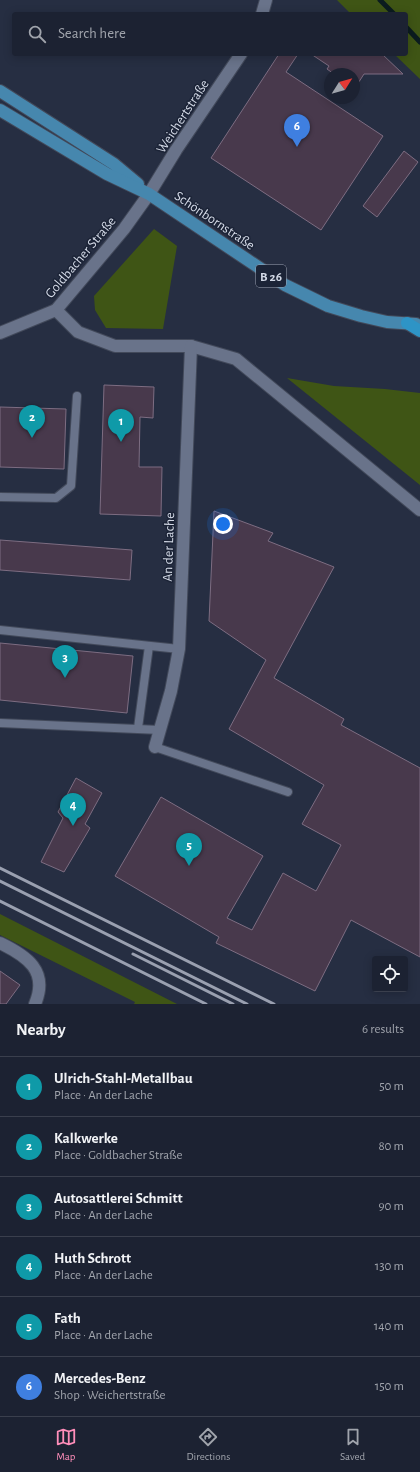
<!DOCTYPE html>
<meta charset="utf-8">
<style>
:root{--surface:#1c2232;--page:#252a3a;--text:#f1f3f6;--muted:#a0a4ac;--line:#3a3f4d;--accent:#ff8eba}
body{margin:0;font-family:"Alegreya Sans",sans-serif;background:var(--page);color:var(--text)}
.controls{position:absolute;right:12px;bottom:12px;display:grid;overflow:hidden;border-radius:4px;box-shadow:0 2px 10px #0003}
.controls button{width:36px;height:36px;display:grid;place-items:center;padding:0;border:0;border-bottom:1px solid var(--line);background:var(--surface);color:var(--text);font:20px sans-serif}
.compass{position:absolute;left:324px;top:68px;width:36px;height:36px;border-radius:50%;background:var(--surface);box-shadow:0 2px 10px #0003;rotate:53deg}
.you{position:absolute;left:223px;top:524px;width:14px;height:14px;margin:-10px;border:3px solid #fff;border-radius:50%;background:#1a73e8;box-shadow:0 0 0 6px #1a73e833}
.badge{display:grid;place-items:center;width:26px;height:26px;border-radius:50%;background:var(--accent);color:#fff;font-size:13px;font-weight:700}
.pin{position:absolute;translate:-50% -33px;filter:drop-shadow(0 1px 2px #0008)}
.pin::after{content:'';position:absolute;top:21px;width:14px;height:12px;background:inherit;clip-path:polygon(0 0,100% 0,50% 100%)}
.list{margin:0;padding:0;list-style:none}
h2{display:flex;justify-content:space-between;align-items:center;height:52px;margin:0;padding:0 16px;font-size:17px}
h2 small{font-size:13px;font-weight:400;color:var(--muted)}
.list li{display:grid;grid-template-columns:26px 1fr auto;gap:12px;align-items:center;box-sizing:border-box;height:60px;padding:0 16px;border-top:1px solid var(--line)}
.list b{display:block;font-size:15px;white-space:nowrap}
.list p{margin:0;font-size:13px;white-space:nowrap;color:var(--muted)}
.list em{font-size:13px;font-style:normal;color:var(--muted)}
.icon{flex:none;width:22px;height:22px;fill:none;stroke:currentColor;stroke-width:2;stroke-linecap:round;stroke-linejoin:round}
.map{position:relative;flex:none;width:420px;height:1004px;overflow:hidden}
.search{position:absolute;background:var(--surface);box-shadow:0 2px 10px #0003;left:12px;right:12px;top:12px;height:44px;display:flex;align-items:center;gap:10px;box-sizing:border-box;padding:0 14px;border-radius:4px;color:var(--muted);font-size:15px}
.sheet{height:412px;background:var(--surface)}
nav{display:flex;justify-content:space-around;align-items:center;box-sizing:border-box;height:56px;border-top:1px solid var(--line);background:var(--surface);font-size:11px;color:var(--muted)}
nav a{display:grid;justify-items:center;gap:2px}
nav .on{color:var(--accent)}
.map>svg:first-child{display:block}
</style>
<div class="map">
<svg width="420" height="1004" viewBox="0 0 420 1004">
<rect width="100%" height="100%" fill="#262e42"/>
<g fill="#3f5515">
<polygon points="337,0 420,0 420,79 394,54 406,54 406,14 351,14"/>
<polygon points="154,229 177,246 163,329 106,328 95,310 94,296"/>
<polygon points="287,378 334,386 385,389 420,393 420,485"/>
<polygon points="0,914 177,1004 134,1004 135,1002 0,935"/>
</g>
<g fill="none" stroke-linecap="round" stroke-linejoin="round">
<g stroke="#0b1c1f" stroke-width="5">
<polyline points="380,0 394,14"/>
<polyline points="406,27 420,42"/>
</g>
</g>
<g fill="#48394c" stroke="#7d6d82">
<polygon points="279,54 298,54 286,72 383,136 321,230 211,158"/>
<polygon points="311,54 382,54 403,74 364,74 355,88 354,74 334,74 327,69 329,66"/>
<polygon points="404,151 418,162 377,217 363,206"/>
<polygon points="104,385 154,387 153,418 140,417 139,467 162,467 161,516 100,514"/>
<polygon points="0,407 66,409 64,469 0,467"/>
<polygon points="214,511 273,533 268,541 334,567 274,678 344,719 341,725 420,768 420,957 351,920 315,991 216,943 219,937 115,876 161,797 263,856 227,918 252,930 283,873 316,891 341,845 302,824 324,785 229,729 266,660 209,621"/>
<polygon points="0,540 132,550 130,580 0,570"/>
<polygon points="0,643 133,656 127,713 0,700"/>
<polygon points="76,778 102,793 85,824 90,828 64,872 41,862 63,818 58,812"/>
<polygon points="0,971 20,985 6,1004 0,1004"/>
</g>
<g fill="none" stroke-linecap="round" stroke-linejoin="round">
<defs>
<g id="service">
<polyline points="0,497 56,498 71,486 77,396"/>
<polyline points="0,630 179,649"/>
<polyline points="0,723 160,730"/>
<polyline points="138,728 149,646"/>
<polyline points="155,747 288,792"/>
</g>
<g id="minor">
<polyline points="262,14 266,0"/>
<polyline points="56,310 78,332 115,346 191,346 236,359 420,510"/>
<polyline points="0,333 56,310 124,229 149,194 176,150 241,54"/>
<polyline points="155,747 171,691 179,649 191,346"/>
<path d="M0 943C27 956 49 971 35 1004"/>
</g>
<g id="primary">
<polyline points="0,91 114,164 138,184"/>
<polyline points="0,110 107,174 149,194 285,285 328,306 361,316 387,322 416,324"/>
</g>
<polyline id="motorway" points="407,323 420,331"/>
</defs>
<use href="#service" stroke="#42495a" stroke-width="10"/>
<use href="#minor" stroke="#42495a" stroke-width="14"/>
<use href="#primary" stroke="#42495a" stroke-width="14"/>
<use href="#motorway" stroke="#42495a" stroke-width="14"/>
<use href="#service" stroke="#69738a" stroke-width="8"/>
<use href="#minor" stroke="#69738a" stroke-width="12"/>
<use href="#primary" stroke="#4687ae" stroke-width="12"/>
<use href="#motorway" stroke="#2e94c6" stroke-width="12"/>
<g stroke="#9aa0b0" stroke-width="3">
<polyline points="0,868 274,1004"/>
<polyline points="0,881 247,1004"/>
<polyline points="0,901 206,1004"/>
<polyline points="133,954 233,1004"/>
</g>
</g>
<g text-anchor="middle" stroke-width="3" stroke-linejoin="round" paint-order="stroke">
<rect fill="#1c2437" stroke="#9da3b2" stroke-width="1" x="256" y="265" width="30" height="22" rx="3"/>
<g font-size="13" font-weight="bold" fill="#d4dae7">
<text x="271" y="281">B 26</text>
</g>
<g font-size="14" fill="#d4dae7" stroke="#1c2437">
<text transform="translate(182 116) rotate(-57)" y="5">Weichertstraße</text>
<text transform="translate(215 220) rotate(34)" y="5">Schönbornstraße</text>
<text transform="translate(80 257) rotate(-50)" y="5">Goldbacher Straße</text>
<text transform="translate(168 547) rotate(-88)" y="5">An der Lache</text>
</g>
</g>
</svg>
<div class="controls">
<button><svg class="icon" aria-label="locate" viewBox="0 0 24 24"><circle cx="12" cy="12" r="6"/><path d="M12 2v4M12 18v4M2 12h4M18 12h4"/></svg></button>
</div>
<svg class="compass" viewBox="-18 -18 36 36"><path d="M0-13l5 13h-10z" fill="#e53935"/><path d="M0 13l5-13h-10z" fill="#a0a4ac"/></svg>
<div class="you"></div>
<div class="pin badge" style="left:121px;top:442px;background:#0f9aa8">1</div>
<div class="pin badge" style="left:32px;top:438px;background:#0f9aa8">2</div>
<div class="pin badge" style="left:65px;top:678px;background:#0f9aa8">3</div>
<div class="pin badge" style="left:73px;top:826px;background:#0f9aa8">4</div>
<div class="pin badge" style="left:189px;top:866px;background:#0f9aa8">5</div>
<div class="pin badge" style="left:297px;top:147px;background:#3f7fe0">6</div>
<div class="search"><svg class="icon" aria-label="search" viewBox="0 0 24 24"><circle cx="10" cy="10" r="6"/><path d="M15 15l6 6"/></svg>Search here</div>
</div>
<section class="sheet">
<h2>Nearby<small>6 results</small></h2>
<ul class="list">
<li><span class="badge" style="background:#0f9aa8">1</span><div><b>Ulrich-Stahl-Metallbau</b><p>Place · An der Lache</p></div><em>50 m</em></li>
<li><span class="badge" style="background:#0f9aa8">2</span><div><b>Kalkwerke</b><p>Place · Goldbacher Straße</p></div><em>80 m</em></li>
<li><span class="badge" style="background:#0f9aa8">3</span><div><b>Autosattlerei Schmitt</b><p>Place · An der Lache</p></div><em>90 m</em></li>
<li><span class="badge" style="background:#0f9aa8">4</span><div><b>Huth Schrott</b><p>Place · An der Lache</p></div><em>130 m</em></li>
<li><span class="badge" style="background:#0f9aa8">5</span><div><b>Fath</b><p>Place · An der Lache</p></div><em>140 m</em></li>
<li><span class="badge" style="background:#3f7fe0">6</span><div><b>Mercedes-Benz</b><p>Shop · Weichertstraße</p></div><em>150 m</em></li>
</ul>
</section>
<nav>
<a class="on"><svg class="icon" aria-label="map" viewBox="0 0 24 24"><path d="M3 6l6-2 6 2 6-2v14l-6 2-6-2-6 2zM9 4v14M15 6v14"/></svg>Map</a>
<a><svg class="icon" aria-label="directions" viewBox="0 0 24 24"><path d="M12 3l9 9-9 9-9-9zM9 14v-3h6M13 9l2 2-2 2"/></svg>Directions</a>
<a><svg class="icon" aria-label="saved" viewBox="0 0 24 24"><path d="M7 4h10v16l-5-4-5 4z"/></svg>Saved</a>
</nav>
